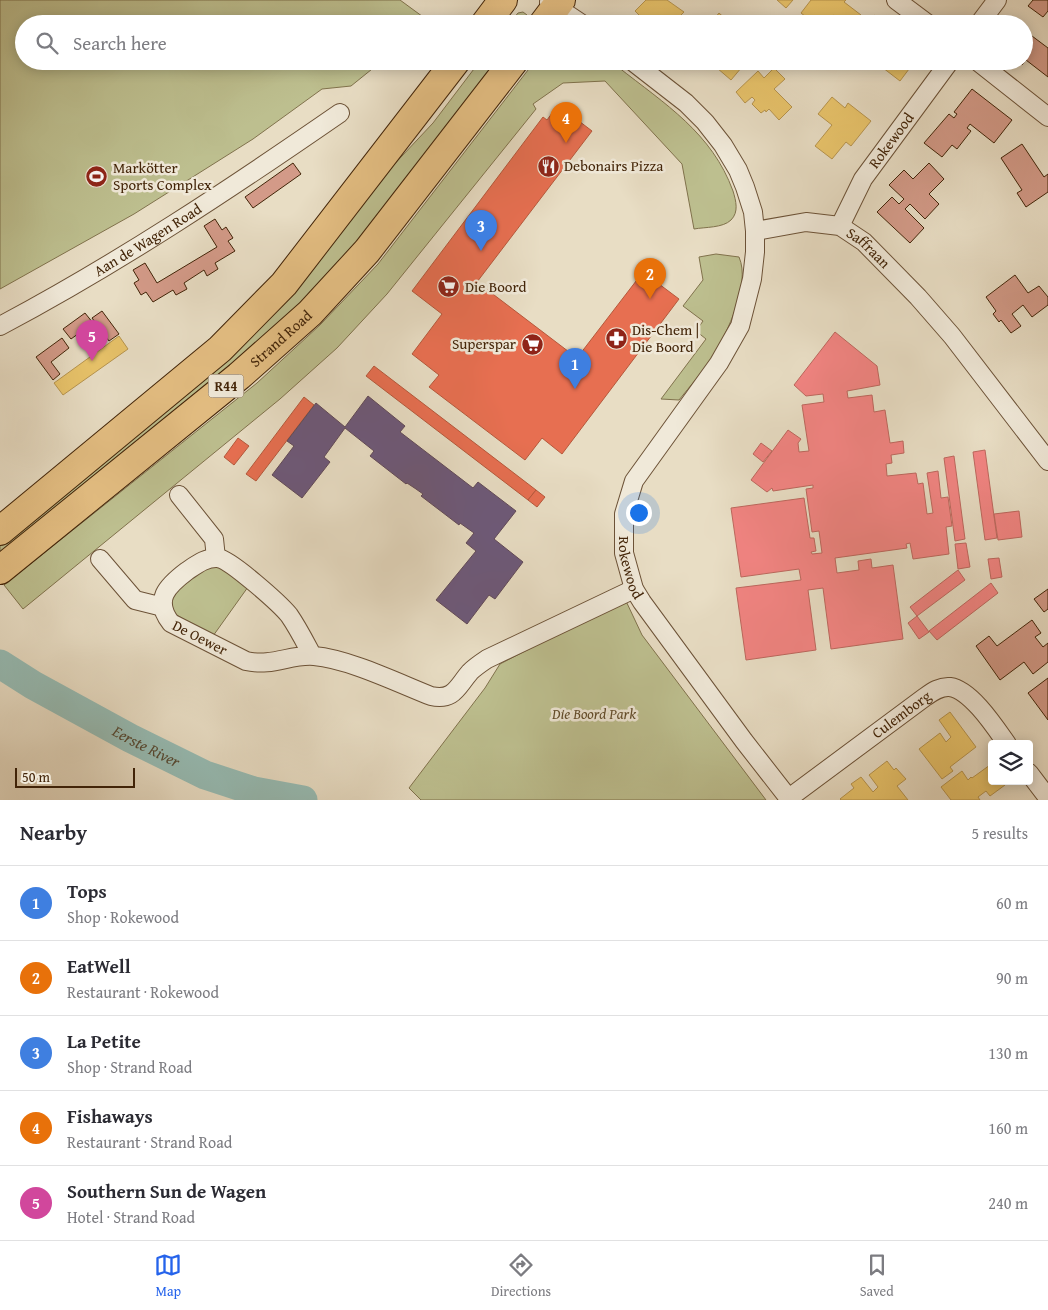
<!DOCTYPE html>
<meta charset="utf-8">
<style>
:root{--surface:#fff;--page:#f2f2f3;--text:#2b2b33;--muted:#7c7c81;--line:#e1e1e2;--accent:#2563eb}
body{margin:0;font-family:"Gentium Book Plus",serif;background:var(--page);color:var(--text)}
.controls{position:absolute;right:15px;bottom:15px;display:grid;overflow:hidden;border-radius:5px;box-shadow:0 2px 12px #0003}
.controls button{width:45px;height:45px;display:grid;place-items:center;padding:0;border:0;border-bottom:1px solid var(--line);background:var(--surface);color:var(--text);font:25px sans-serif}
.scale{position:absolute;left:15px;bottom:12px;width:120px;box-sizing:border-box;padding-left:5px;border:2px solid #422408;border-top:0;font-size:14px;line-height:18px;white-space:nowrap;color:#422408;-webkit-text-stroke:4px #f0e9d9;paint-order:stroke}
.you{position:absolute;left:638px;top:512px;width:18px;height:18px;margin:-12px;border:4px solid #fff;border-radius:50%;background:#1a73e8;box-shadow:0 0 0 8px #1a73e833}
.badge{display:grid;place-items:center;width:32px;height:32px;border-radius:50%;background:var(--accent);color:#fff;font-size:16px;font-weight:700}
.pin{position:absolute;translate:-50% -41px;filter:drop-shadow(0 1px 2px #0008)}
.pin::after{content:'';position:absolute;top:26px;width:18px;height:15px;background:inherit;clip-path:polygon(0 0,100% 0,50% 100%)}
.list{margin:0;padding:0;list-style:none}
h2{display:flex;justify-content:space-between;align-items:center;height:65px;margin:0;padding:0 20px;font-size:21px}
h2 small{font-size:16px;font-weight:400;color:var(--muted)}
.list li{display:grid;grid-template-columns:32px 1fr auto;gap:15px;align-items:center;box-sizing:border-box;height:75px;padding:0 20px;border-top:1px solid var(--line)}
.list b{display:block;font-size:19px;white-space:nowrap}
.list p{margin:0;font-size:16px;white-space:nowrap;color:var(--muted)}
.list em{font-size:16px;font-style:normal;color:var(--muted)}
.icon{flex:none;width:28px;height:28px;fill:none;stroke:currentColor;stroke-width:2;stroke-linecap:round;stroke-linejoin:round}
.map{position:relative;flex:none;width:1048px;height:800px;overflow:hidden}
.search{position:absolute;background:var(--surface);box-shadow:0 2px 12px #0003;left:15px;right:15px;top:15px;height:55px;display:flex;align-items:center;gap:12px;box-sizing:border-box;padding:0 18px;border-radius:28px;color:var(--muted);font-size:19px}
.sheet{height:440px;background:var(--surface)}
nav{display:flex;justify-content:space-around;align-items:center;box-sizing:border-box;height:70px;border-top:1px solid var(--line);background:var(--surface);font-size:14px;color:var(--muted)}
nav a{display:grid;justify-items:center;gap:2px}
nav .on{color:var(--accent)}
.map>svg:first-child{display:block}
</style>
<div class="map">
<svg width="1048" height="800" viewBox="0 0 1048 800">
<rect width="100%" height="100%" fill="#e8ddc4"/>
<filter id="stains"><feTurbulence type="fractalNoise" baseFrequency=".004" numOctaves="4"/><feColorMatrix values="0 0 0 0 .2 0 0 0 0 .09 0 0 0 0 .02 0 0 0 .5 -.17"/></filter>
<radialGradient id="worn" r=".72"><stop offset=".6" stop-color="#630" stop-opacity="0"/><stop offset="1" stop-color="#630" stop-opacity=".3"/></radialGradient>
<g fill="#bdbf8f" stroke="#80724c">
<polygon points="0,0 400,0 430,22 428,24 24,24 24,61 382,61 351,86 322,89 253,139 134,214 0,289"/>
<polygon points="523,12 527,15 528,18 527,24 509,24 518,13"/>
<polygon points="480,61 499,61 371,229 268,338 0,557 0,543 387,172 433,123"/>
<path d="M535 61H603L613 68 618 67C665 104 712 133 733 191 736 201 739 212 731 220 723 228 705 227 694 229L682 164 605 81 563 83 533 104 536 109 387 294 337 348 280 399 23 609 4 585 257 383 320 325 378 264Z"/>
<path d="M716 254 739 257C751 284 727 333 713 356 703 372 690 386 679 400L661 399 706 339 696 331 703 321 683 306 703 280 699 257Z"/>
<polygon points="215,563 248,587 213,636 173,613 171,610 171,594 208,564"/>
<polygon points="625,599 642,635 766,800 421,800 409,788 485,688 500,664"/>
</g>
<g fill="#e9c46a" stroke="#b7944d">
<polygon points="646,0 667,0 684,12 678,18 684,24 648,24 635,11"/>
<polygon points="777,0 793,0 786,8"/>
<polygon points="811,0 846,0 844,2 861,15 854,24 845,24 833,15 826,24 815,24 801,13"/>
<polygon points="719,13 730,23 733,24 710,24"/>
<polygon points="874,15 885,24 867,24"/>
<polygon points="723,61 747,61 731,80 717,68"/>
<polygon points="851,61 865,61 860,68"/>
<polygon points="874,61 908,61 912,65 900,81"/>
<polygon points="774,68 785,79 774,89 792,107 779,120 769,109 766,112 765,110 761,113 752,104 755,100 752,97 745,103 736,92 758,71 764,78"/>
<polygon points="832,97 845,108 848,103 871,121 851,146 846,142 832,159 815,146 832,125 818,114"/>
<polygon points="119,336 128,349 63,395 54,383"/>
<polygon points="950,712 976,747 950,767 953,771 942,779 919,749 940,733 946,742 951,737 939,720"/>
<polygon points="887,761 894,770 896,768 906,779 897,786 908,800 841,800 840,799 854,788 851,784 861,777 873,792 878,787 869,775"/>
<polygon points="990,765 992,768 992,781 1002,781 1005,785 990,796 986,791 978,797 980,800 951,800 941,787 962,771 968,780 971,777 972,778"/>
</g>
<g fill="#e76f51" stroke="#b6583b">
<polygon points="558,105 592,131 477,282 577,358 643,272 679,299 562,454 542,438 525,460 429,387 439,375 412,354 442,314 412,291 543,117 547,120"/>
<polygon points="374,366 536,490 528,500 366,376"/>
<polygon points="304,397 314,405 256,481 246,474"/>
<polygon points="238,438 249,446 234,465 224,457"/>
<polygon points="536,490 545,497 537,507 528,500"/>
</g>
<polygon fill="#6d597a" stroke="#604958" points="368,396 405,426 400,432 473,488 478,482 516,511 494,539 523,562 495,599 489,595 467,624 436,600 476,551 466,543 474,533 460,523 459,525 421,496 423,494 416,489 407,483 406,484 370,456 374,451 345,428 324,457 330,462 302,498 272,475 294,446 287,441 316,403 345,427"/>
<g fill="#f28482" stroke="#bd675d">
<polygon points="835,332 877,366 880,385 847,391 848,398 872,395 874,412 885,410 890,443 903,441 904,453 891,455 892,463 886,464 887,476 916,473 918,484 923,483 927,514 933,513 927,473 938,471 941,498 948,497 952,526 946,527 949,554 913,559 910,543 906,544 907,548 835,558 837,573 859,570 858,561 871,559 872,568 893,565 903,639 831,649 823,588 808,590 816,650 746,660 736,588 801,580 799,569 741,577 731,508 804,498 810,538 814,538 816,551 811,552 812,554 822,553 819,531 812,532 806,489 813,488 813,485 773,491 772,488 767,492 751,480 788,430 801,439 798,443 799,452 809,451 802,405 824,402 823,394 806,396 794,385"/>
<polygon points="761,443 772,451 763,462 753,454"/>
<polygon points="985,450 997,538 985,540 973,452"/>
<polygon points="954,456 965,539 955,541 944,458"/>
<polygon points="1019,511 1022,537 998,540 994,514"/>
<polygon points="966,543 970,567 958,569 955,544"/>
<polygon points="999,558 1002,577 991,579 988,559"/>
<polygon points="958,570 965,580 917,616 910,607"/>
<polygon points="991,583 998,593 937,640 929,631"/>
<polygon points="917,616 929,632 919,639 908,623"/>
</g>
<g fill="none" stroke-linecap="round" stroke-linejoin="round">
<path stroke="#97bcb4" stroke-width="29" id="s1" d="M0 664 33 685 130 738 205 775 254 791 303 800"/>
</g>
<g fill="#d39a88" stroke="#422408">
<polygon points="1033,0 1048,0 1048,11 1043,17 1028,6"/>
<polygon points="1024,30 1048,48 1048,77 1026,60 1022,65 1017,61 1024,61"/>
<polygon points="972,89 1012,120 994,143 970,124 967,128 971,131 957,149 952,145 942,157 924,143 949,114 954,118 957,114 954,112"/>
<polygon points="1022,144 1044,177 1048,174 1048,192 1026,207 1017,193 1022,190 1001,158"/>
<polygon points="293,163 301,174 253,208 245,197"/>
<polygon points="929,163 944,179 929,194 939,204 925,219 910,204 905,209 924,228 910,243 877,212 892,197 899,204 904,199 889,185 904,170 913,179"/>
<polygon points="215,219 222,230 226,227 233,238 228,241 235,251 215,263 218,269 207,276 204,270 184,283 187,289 176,295 173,290 153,302 146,292 141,295 134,283 139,280 133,270 145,263 157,283 217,247 204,226"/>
<polygon points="1015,275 1028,293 1039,286 1048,297 1048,305 1032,317 1023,305 1012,314 1021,326 1011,333 1001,320 999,322 993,314 996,311 986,297"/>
<polygon points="102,311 119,334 109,341 92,318"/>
<polygon points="85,313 93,323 71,339 63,329"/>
<polygon points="62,338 69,348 51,362 60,374 53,380 36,357"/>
<polygon points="1048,589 1048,609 1044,612 1034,599"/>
<polygon points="1032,620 1041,633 1035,637 1043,647 1048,643 1048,662 1033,674 1024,662 1000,680 976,646 989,636 997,646"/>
<polygon points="1048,678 1048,720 1028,693"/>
</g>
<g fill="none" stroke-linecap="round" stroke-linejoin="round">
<defs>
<g id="street">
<polyline points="896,0 928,24"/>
<polyline points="549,2 582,24"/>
<polyline points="979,24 997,0"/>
<path id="s2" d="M632 61 686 103 705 122 723 145 738 170 745 187 753 212 755 231V252L752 279 740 326 719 363 634 481 624 514V553L634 589 642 602 744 741 790 800"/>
<polyline points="977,61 1048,117"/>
<path id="s3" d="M840 226 863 179 950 61"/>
<path id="s4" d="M755 231 806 222 840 226 864 242 918 297 952 336 1048 461"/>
<path id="s5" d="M0 326C119 263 230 189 340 113"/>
<polyline points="179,495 214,539 216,558"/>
<polyline points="100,559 135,600 163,607"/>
<path id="s6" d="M312 655C305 642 298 628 289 615 280 604 231 560 218 558 206 557 196 565 187 571 167 586 153 600 171 623L246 661C273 667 290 654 314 656 349 659 398 683 431 696 454 701 457 687 470 672 475 667 481 663 487 659L634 589"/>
<polyline points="1029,773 1048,798"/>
<path id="s7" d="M789 798 925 697C932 692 940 686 950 687 971 690 995 727 1007 744"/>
</g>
<g id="primary">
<polyline points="485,24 503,0"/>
<polyline points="543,24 561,0"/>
<polyline points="0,531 220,349 284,284 456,61"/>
<path id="s8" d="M0 570 239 376 310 313 367 251 514 61"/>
</g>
</defs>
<use href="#street" stroke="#6c5237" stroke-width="20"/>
<use href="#primary" stroke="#422408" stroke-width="30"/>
<use href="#street" stroke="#f0e9d9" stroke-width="18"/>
<use href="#primary" stroke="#e4be82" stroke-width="28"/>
</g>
<defs>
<symbol id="restaurant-disc" viewBox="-11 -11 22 22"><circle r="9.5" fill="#8f2418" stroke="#f0e9d9"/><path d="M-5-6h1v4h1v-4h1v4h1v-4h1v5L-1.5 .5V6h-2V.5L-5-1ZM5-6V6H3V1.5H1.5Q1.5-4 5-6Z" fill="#fff"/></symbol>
<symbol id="stadium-disc" viewBox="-11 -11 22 22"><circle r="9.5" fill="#8f2418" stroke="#f0e9d9"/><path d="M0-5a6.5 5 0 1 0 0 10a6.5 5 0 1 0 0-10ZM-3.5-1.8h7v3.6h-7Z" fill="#fff"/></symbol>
<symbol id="supermarket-disc" viewBox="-11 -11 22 22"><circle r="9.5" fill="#8f2418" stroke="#f0e9d9"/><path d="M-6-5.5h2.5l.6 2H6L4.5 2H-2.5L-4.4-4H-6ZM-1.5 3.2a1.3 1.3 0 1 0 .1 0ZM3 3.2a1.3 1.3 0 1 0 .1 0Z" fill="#fff"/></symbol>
<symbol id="pharmacy-disc" viewBox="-11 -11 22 22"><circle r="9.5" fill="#8f2418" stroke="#f0e9d9"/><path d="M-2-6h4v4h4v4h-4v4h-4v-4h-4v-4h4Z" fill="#fff"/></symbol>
</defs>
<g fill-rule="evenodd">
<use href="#restaurant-disc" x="536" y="154" width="25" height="25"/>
<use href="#stadium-disc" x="84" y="164" width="25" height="25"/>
<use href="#supermarket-disc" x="436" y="274" width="25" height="25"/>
<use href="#pharmacy-disc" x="604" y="326" width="25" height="25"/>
<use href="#supermarket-disc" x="520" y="332" width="25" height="25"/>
</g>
<g text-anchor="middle" stroke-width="5" stroke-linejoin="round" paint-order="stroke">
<rect fill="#f0e9d9" stroke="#765f47" stroke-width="1" x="208.5" y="374.5" width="35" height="23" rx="4"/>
<g font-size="14" font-weight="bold" fill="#422408">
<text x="226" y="391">R44</text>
</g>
<g font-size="15" fill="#422408" stroke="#f0e9d9">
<text dy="5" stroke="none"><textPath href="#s3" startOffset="100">Rokewood</textPath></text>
<text dy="5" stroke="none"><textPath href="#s5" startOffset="171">Aan de Wagen Road</textPath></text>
<text dy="5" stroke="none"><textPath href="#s4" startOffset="122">Saffraan</textPath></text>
<text dy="5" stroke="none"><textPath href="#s8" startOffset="364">Strand Road</textPath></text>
<text dy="5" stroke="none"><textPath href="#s2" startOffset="591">Rokewood</textPath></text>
<text dy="5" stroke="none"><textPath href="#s6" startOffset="268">De Oewer</textPath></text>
<text dy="5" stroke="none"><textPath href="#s7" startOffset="140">Culemborg</textPath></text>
</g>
<g font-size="15" fill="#422408" stroke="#f0e9d9" text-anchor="start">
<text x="564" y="171">Debonairs Pizza</text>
<text x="113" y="173">Markötter<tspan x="113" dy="17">Sports Complex</tspan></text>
<text x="465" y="292">Die Boord</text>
<text x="632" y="335">Dis-Chem |<tspan x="632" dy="17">Die Boord</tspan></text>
<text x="516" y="349" text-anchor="end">Superspar</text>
</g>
<g font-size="15" font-style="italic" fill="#614b2a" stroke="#f0e9d9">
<text x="594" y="719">Die Boord Park</text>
</g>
<g font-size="16" font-style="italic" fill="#574a33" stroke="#f0e9d9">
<text dy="6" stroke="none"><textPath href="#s1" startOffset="168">Eerste River</textPath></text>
</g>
</g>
<rect width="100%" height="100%" filter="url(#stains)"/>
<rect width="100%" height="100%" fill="url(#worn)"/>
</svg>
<div class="controls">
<button><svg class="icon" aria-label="layers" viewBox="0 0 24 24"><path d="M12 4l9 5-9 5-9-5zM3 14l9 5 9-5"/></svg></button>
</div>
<div class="scale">50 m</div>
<div class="you"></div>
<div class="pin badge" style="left:575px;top:389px;background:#3f7fe0">1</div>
<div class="pin badge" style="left:650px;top:299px;background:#e8710a">2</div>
<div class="pin badge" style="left:481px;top:251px;background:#3f7fe0">3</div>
<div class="pin badge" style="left:566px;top:143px;background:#e8710a">4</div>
<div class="pin badge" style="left:92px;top:361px;background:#d1479c">5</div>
<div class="search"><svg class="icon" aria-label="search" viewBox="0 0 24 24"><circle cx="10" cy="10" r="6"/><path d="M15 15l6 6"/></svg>Search here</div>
</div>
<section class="sheet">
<h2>Nearby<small>5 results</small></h2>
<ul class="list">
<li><span class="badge" style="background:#3f7fe0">1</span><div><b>Tops</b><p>Shop · Rokewood</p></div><em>60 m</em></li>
<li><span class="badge" style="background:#e8710a">2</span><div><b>EatWell</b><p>Restaurant · Rokewood</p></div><em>90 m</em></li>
<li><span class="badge" style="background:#3f7fe0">3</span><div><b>La Petite</b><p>Shop · Strand Road</p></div><em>130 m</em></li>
<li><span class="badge" style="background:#e8710a">4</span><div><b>Fishaways</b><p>Restaurant · Strand Road</p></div><em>160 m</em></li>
<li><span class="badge" style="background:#d1479c">5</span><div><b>Southern Sun de Wagen</b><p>Hotel · Strand Road</p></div><em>240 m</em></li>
</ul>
</section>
<nav>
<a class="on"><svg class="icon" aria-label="map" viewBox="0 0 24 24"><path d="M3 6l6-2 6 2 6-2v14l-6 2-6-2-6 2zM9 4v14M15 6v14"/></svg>Map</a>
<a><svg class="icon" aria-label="directions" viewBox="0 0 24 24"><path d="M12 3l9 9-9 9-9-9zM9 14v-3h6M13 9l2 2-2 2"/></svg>Directions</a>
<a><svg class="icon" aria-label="saved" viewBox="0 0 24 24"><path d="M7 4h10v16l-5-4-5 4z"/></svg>Saved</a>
</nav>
